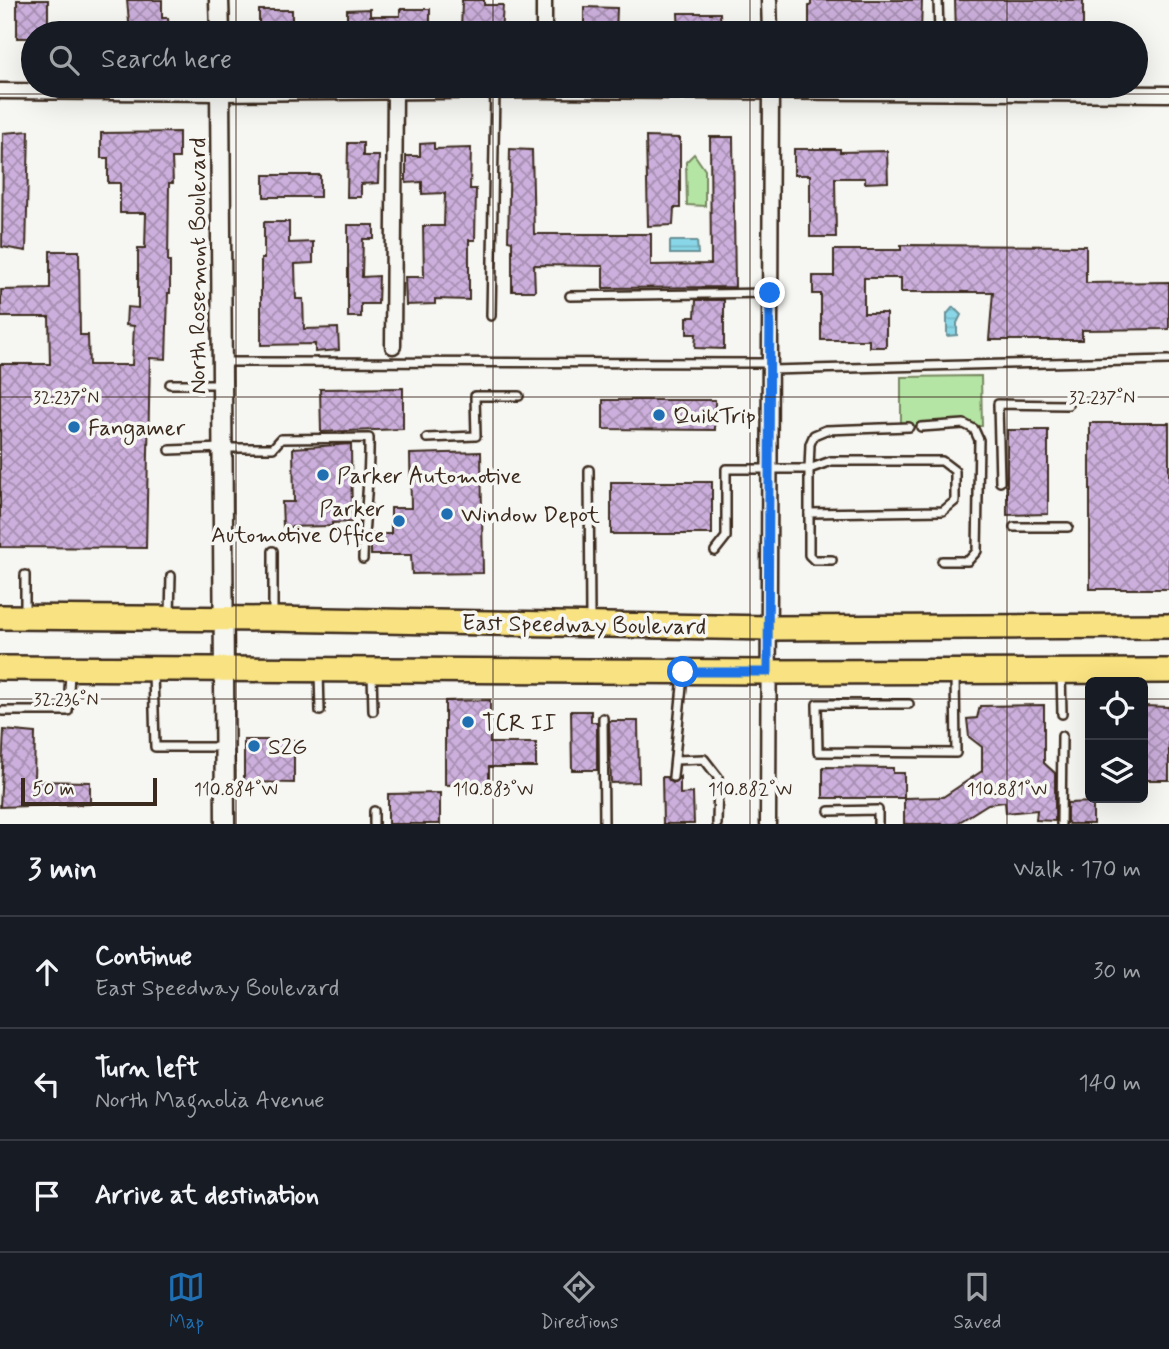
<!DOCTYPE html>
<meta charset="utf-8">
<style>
:root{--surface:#171b24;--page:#242831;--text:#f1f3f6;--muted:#9ea1a6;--line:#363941;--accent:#1f6fb2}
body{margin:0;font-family:Mynerve,sans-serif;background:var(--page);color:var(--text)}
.controls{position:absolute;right:21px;bottom:21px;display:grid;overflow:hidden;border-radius:10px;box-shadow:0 7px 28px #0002}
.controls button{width:63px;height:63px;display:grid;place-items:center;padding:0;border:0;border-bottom:2px solid var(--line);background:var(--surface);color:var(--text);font:35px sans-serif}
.scale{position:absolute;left:21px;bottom:18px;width:136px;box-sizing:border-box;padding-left:7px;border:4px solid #3b2a1e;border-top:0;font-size:19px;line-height:24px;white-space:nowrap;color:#3b2a1e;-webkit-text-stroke:5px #f6f6f2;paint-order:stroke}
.stop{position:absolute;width:21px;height:21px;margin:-16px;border:5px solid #1a73e8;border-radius:50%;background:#fff}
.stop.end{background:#1a73e8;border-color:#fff;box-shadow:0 2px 7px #0008}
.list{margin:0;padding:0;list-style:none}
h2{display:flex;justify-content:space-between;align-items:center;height:91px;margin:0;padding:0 28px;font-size:30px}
h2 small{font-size:23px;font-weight:400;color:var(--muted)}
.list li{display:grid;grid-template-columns:46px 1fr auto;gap:21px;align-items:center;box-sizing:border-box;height:112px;padding:0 28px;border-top:2px solid var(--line)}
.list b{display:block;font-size:26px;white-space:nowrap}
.list p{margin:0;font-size:23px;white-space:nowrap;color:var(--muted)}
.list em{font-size:23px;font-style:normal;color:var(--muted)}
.icon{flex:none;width:38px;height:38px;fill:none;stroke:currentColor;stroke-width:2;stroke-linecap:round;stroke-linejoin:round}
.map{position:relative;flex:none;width:1169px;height:824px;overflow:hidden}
.search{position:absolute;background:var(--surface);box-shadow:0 7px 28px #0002;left:21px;right:21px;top:21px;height:77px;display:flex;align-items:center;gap:18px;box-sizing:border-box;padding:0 24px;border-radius:38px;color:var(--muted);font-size:26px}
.sheet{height:427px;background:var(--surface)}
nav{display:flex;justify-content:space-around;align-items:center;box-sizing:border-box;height:98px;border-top:2px solid var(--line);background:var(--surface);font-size:19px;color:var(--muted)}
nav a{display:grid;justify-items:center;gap:4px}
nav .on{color:var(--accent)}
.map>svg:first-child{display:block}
</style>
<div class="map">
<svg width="1169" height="824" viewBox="0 0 1169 824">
<defs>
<pattern id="water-rules" width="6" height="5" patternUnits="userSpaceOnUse" patternTransform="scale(1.75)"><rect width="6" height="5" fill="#88d6e7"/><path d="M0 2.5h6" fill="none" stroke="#76b8c6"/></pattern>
<pattern id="building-cross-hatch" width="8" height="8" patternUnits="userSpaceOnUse" patternTransform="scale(1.75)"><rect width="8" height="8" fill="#ccafdc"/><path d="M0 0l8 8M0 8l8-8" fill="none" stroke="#a78fb2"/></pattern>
</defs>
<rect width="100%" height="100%" fill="#f6f6f2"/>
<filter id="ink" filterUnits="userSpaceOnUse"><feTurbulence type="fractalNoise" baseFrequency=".0143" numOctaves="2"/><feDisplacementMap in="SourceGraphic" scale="14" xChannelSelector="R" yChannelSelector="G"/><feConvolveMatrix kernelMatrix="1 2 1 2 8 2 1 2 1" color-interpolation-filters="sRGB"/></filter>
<g filter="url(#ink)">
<g fill="#b5e5a4" stroke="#788861" stroke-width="2">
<polygon points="694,154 705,170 705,206 687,205 686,162"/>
<polygon points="981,376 982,426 901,426 901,377"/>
</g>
<g fill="url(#water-rules)" stroke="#699197" stroke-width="2">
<polygon points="670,241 697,241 698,254 670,254"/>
<polygon points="953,307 961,315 957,323 957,335 947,336 947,314"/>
</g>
<g fill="url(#building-cross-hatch)" stroke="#3b2a1e" stroke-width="2">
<polygon points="17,0 48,0 48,33 33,33 33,38 17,38"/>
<polygon points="127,0 162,0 162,18 168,18 169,33 130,33"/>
<polygon points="462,0 484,0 484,5 503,5 501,33 461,33"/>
<polygon points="811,0 922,0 921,33 809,33 809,6 811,5"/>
<polygon points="955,0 1083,0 1083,32 956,33"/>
<polygon points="584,7 617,8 616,33 584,33"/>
<polygon points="370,9 370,16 400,16 400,9 430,9 430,33 347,33 347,10"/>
<rect x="259" y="10" width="33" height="23"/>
<polygon points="678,13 720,13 721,33 679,33"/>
<polygon points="29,131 26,251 2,247 3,133"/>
<polygon points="179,132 179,158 172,158 173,183 169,183 168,261 170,261 170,293 168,293 166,359 150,358 146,548 0,547 0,364 50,364 49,317 1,317 1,290 50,289 50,251 79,251 80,335 88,335 89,365 132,365 134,326 126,325 127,307 138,308 138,248 145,248 146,213 120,213 120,183 108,183 108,158 101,158 101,133"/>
<polygon points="646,137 680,138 680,208 674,208 673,225 648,226"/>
<polygon points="710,137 733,137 735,287 603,288 603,266 534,265 535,291 512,291 512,241 508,240 510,149 532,150 534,234 651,234 651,265 711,264"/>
<polygon points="348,143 363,143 363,156 379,156 378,183 361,184 361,197 347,197"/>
<polygon points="434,143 434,149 471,148 470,189 476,189 475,240 469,240 469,300 435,299 435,304 406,305 405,277 424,277 423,226 444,226 445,193 422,194 422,182 406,183 406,156 420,156 420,144"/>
<polygon points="794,149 840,149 840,152 887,151 888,182 865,183 865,178 835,178 836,237 810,237 810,175 794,175"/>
<rect x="264" y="175" width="56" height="22"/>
<polygon points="264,222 289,222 289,243 313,242 313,263 295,264 296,299 303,299 304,329 338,328 339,350 315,352 315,344 261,345 261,259 264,259"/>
<polygon points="348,225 374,225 374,239 363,239 362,277 379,276 378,304 361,304 361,317 348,317"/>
<polygon points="901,245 1086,246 1086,283 1169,282 1169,329 1082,330 1082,340 989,340 993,292 901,292 901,278 864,278 864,313 886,313 886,347 869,347 869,340 821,340 821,294 813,294 813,276 834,276 834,250 901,250"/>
<polygon points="696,300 724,300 724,349 695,348 696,334 687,334 687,317 695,317"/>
<polygon points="403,388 403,429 321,432 320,389"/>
<polygon points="603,400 715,400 715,430 603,429"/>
<rect x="1090" y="423" width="79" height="166"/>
<polygon points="1007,430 1048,430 1048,514 1007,515"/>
<polygon points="351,444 352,522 332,523 332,526 283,527 282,502 294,502 293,448"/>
<polygon points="481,452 483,573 412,574 411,555 371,555 371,534 391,534 391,508 411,508 410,454"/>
<rect x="611" y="482" width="101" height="52"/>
<polygon points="490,700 490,743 536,743 536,767 489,767 489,784 445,785 445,701"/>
<polygon points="1044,705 1044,763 1055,773 1055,821 1036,820 1037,810 1006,813 1005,802 988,804 956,824 904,824 904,798 943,797 982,771 982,747 969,737 967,719 977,718 980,706"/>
<polygon points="1144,706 1169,707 1169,780 1143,780"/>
<polygon points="571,711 591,711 591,722 597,722 597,770 572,770"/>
<polygon points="609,721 638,721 639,782 611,783"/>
<polygon points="4,730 35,733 34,781 90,782 90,804 0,807"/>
<polygon points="244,740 294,740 294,783 244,782"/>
<polygon points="823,767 893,768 893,773 904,773 904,798 823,798"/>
<polygon points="662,777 667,777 673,783 680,777 680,794 693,793 694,824 663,824"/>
<polygon points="440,793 440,824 388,824 388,794"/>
<polygon points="1093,802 1093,824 1069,824 1067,821 1067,803"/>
</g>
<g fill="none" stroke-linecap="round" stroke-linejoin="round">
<defs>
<g id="service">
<polyline points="938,0 939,33"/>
<polyline points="570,296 770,293"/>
<polyline points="491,316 495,90"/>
<polyline points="222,362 770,363"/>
<polyline points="770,370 1169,360"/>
<polyline points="170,384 222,384"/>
<polyline points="921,427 964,424 974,429 979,440 977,551 968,561 942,561"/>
<polyline points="427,438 476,436 475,396 519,396"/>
<path d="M170 450 222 448H273L281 439 369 438C370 479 364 518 363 559"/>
<polyline points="589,470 590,620"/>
<polyline points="1000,482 998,404 1068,405"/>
<polyline points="809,513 809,555 814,560 832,560"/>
<polyline points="1014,527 1068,527"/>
<polyline points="715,551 726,537 726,469 809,469 809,513 943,511 955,501 955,471 942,461 831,461 809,469 810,444 814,435 826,430 909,427"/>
<polyline points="25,613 25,575"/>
<polyline points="170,614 171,576"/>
<polyline points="273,617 273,551"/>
<polyline points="153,672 155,747 224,747"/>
<polyline points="319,673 320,711"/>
<polyline points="372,673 373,711"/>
<polyline points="1061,673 1062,714"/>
<polyline points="909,704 817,704 818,752 956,753 955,676"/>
<polyline points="2,711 68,711 70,672"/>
<polyline points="603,718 604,824"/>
<polyline points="675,760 704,759 718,777 717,824"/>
<polyline points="673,777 683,676"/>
<polyline points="374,811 374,824"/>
<polyline points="829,811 878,810 878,824"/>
<polyline points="1061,824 1062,736"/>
</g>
<g id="minor">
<polyline points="769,0 770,33"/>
<polyline points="544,33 544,0"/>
<polyline points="0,91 220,93 544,90 1169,94"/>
<polyline points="393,346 395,91"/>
<polyline points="768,824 771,86"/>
</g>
<g id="tertiary">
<polyline points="219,0 220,33"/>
<polyline points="220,86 225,824"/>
</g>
<g id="primary">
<polyline points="0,617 273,619 769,628 1169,626"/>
<polyline points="0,668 768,672 1169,671"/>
</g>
</defs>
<use href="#service" stroke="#3b2a1e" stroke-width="12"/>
<use href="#minor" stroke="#3b2a1e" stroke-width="19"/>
<use href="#tertiary" stroke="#3b2a1e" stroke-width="23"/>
<use href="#primary" stroke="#3b2a1e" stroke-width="28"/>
<use href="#service" stroke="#f6f6f2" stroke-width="7"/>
<use href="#minor" stroke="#f6f6f2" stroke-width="14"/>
<use href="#tertiary" stroke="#f6f6f2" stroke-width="18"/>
<use href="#primary" stroke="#f8e281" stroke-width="23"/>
</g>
</g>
<g fill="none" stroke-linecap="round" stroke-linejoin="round" filter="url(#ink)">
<polyline stroke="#1a73e8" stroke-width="9" points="683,672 768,672 770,293"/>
</g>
<path fill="none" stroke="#3b2a1e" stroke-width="2" stroke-opacity="0.45" d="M236 0V33M493 0V33M750 0V33M1007 0V33M236 86V824M493 86V824M750 86V824M1007 86V824M0 94H1169M0 397H1169M0 699H1090M1143 699H1169"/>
<g fill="#1f6fb2" stroke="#f6f6f2" stroke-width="2.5">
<circle cx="659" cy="415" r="7"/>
<circle cx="74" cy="427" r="7"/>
<circle cx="323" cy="475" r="7"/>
<circle cx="447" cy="514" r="7"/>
<circle cx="399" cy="521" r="7"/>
<circle cx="468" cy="722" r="7"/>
<circle cx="254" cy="746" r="7"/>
</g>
<g text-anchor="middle" stroke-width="7" stroke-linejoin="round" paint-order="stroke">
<g font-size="23" fill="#3b2a1e" stroke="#f6f6f2">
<text transform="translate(197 266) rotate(-90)" y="8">North Rosemont Boulevard</text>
<text transform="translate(584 624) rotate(1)" y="8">East Speedway Boulevard</text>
</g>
<g font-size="23" fill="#3b2a1e" stroke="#f6f6f2" text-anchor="start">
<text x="673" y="423">QuikTrip</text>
<text x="88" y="435">Fangamer</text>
<text x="337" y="483">Parker Automotive</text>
<text x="385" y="516" text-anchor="end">Parker<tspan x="385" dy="26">Automotive Office</tspan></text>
<text x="461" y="522">Window Depot</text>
<text x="482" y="730">TCR II</text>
<text x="268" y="754">S2G</text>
</g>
</g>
<g font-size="18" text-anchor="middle" fill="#3b2a1e" stroke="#f6f6f2" stroke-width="7" stroke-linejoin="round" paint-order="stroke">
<text x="66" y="403">32.237°N</text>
<text x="1102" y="403">32.237°N</text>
<text x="66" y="705">32.236°N</text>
<text x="236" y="795">110.884°W</text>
<text x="493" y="795">110.883°W</text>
<text x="750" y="795">110.882°W</text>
<text x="1007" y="795">110.881°W</text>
</g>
</svg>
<div class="controls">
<button><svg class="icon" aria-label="locate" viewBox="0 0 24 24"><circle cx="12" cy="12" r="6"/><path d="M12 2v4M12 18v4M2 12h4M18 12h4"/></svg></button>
<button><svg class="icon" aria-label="layers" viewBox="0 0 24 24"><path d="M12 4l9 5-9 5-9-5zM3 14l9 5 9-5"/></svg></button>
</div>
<div class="scale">50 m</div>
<div class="stop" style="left:683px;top:672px"></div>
<div class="stop end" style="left:770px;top:293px"></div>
<div class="search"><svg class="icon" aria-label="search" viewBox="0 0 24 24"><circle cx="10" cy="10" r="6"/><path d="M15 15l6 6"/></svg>Search here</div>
</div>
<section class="sheet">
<h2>3 min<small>Walk · 170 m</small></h2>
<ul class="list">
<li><svg class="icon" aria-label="ahead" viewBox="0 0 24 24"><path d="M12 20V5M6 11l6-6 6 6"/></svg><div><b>Continue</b><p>East Speedway Boulevard</p></div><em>30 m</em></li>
<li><svg class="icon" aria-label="left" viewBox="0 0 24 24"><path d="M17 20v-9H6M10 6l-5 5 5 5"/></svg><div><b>Turn left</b><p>North Magnolia Avenue</p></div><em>140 m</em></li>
<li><svg class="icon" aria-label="arrive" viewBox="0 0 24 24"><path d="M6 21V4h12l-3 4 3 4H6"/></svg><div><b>Arrive at destination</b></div></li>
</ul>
</section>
<nav>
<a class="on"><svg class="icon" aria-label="map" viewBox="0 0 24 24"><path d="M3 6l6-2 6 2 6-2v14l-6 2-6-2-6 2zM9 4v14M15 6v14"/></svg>Map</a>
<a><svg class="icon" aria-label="directions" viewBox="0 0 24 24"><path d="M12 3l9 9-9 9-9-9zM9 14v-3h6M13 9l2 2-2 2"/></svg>Directions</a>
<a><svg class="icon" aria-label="saved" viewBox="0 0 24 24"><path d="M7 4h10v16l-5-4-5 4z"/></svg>Saved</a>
</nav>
